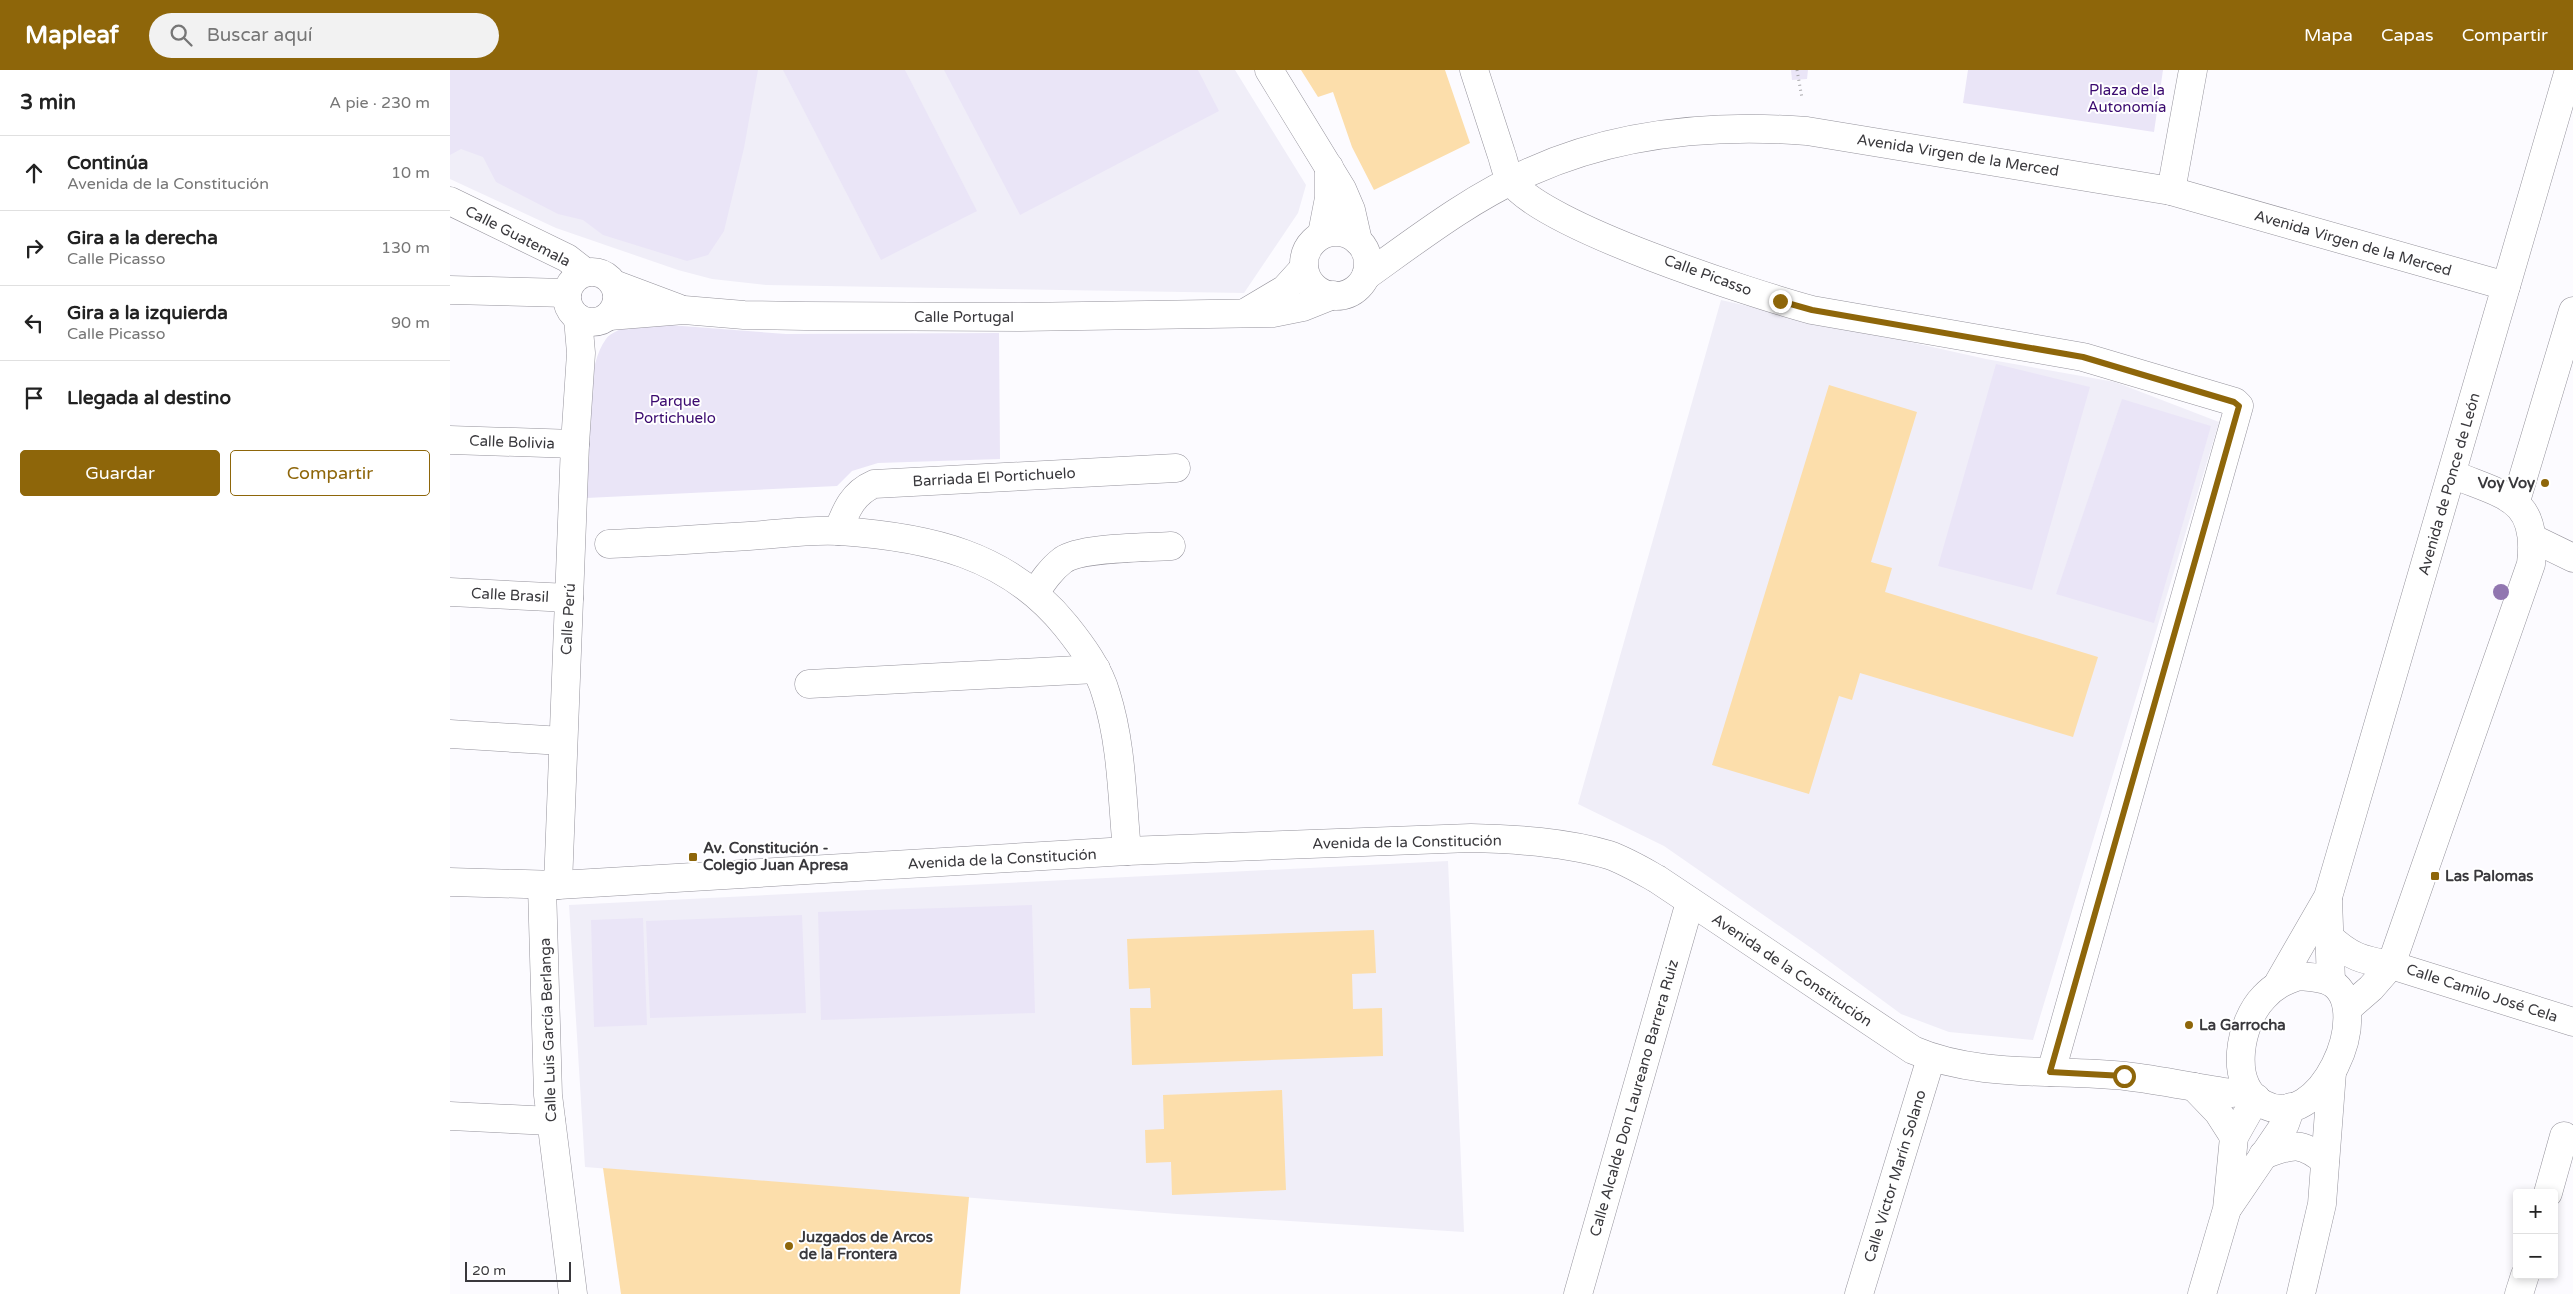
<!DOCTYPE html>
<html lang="es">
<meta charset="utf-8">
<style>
:root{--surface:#fff;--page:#f2f2f2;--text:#222;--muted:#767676;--line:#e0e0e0;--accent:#8e660a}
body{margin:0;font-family:"Varela Round",sans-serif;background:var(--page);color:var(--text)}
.controls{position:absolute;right:15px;bottom:15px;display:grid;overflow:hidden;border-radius:5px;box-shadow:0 2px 8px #0003}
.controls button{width:45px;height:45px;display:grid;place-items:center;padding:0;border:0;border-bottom:1px solid var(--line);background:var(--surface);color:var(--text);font:25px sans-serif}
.scale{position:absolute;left:15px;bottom:12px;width:106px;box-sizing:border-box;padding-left:5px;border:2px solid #39383c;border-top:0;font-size:14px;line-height:18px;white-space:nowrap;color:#39383c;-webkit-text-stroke:4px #fff;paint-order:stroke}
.stop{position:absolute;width:15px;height:15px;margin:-11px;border:4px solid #8e660a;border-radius:50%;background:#fff}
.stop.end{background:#8e660a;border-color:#fff;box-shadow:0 1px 5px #0008}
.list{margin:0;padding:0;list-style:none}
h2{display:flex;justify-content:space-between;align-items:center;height:65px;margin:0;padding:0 20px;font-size:21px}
h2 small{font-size:16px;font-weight:400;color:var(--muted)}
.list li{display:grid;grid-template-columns:32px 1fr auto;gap:15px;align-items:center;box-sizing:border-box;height:75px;padding:0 20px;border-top:1px solid var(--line)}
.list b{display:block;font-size:19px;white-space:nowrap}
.list p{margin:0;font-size:16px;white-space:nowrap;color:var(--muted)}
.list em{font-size:16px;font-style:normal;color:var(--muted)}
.actions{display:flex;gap:10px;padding:15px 20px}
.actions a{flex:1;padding:11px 0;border:1px solid var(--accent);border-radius:5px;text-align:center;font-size:18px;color:var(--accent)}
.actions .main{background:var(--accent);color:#fff}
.icon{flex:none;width:28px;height:28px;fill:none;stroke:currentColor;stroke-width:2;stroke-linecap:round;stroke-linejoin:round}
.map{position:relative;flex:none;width:2123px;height:1224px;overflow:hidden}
header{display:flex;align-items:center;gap:30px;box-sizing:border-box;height:70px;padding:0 25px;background:var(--accent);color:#fff}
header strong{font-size:24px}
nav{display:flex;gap:28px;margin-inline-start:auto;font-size:18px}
.search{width:350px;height:45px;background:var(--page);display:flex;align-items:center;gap:12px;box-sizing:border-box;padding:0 18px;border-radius:28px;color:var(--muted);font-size:19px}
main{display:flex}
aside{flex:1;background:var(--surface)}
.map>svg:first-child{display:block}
</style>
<header>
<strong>Mapleaf</strong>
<div class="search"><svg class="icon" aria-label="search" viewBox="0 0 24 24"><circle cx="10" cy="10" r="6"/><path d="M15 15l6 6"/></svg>Buscar aquí</div>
<nav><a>Mapa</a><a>Capas</a><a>Compartir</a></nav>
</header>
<main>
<aside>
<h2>3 min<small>A pie · 230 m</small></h2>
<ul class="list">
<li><svg class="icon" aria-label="ahead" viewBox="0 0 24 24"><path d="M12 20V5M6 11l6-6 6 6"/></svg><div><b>Continúa</b><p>Avenida de la Constitución</p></div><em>10 m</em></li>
<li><svg class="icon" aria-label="right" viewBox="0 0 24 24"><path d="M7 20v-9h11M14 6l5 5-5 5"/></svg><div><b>Gira a la derecha</b><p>Calle Picasso</p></div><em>130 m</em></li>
<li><svg class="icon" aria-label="left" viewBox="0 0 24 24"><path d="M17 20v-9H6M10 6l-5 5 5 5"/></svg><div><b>Gira a la izquierda</b><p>Calle Picasso</p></div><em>90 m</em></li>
<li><svg class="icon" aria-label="arrive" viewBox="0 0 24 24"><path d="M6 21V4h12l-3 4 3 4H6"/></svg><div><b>Llegada al destino</b></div></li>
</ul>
<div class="actions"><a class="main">Guardar</a><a>Compartir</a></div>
</aside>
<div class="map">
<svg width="2123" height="1224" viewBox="0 0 2123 1224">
<rect width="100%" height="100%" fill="#fcfbff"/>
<g fill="#f0eef8">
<polygon points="0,0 785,0 856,115 848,143 794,223 316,215 262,209 228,200 106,158 0,109"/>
<polygon points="1271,230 1536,289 1665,312 1769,352 1583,970 1499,962 1451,944 1364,880 1214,776 1128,734"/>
<polygon points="998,791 1014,1162 727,1144 135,1097 119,835"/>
</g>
<g fill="#eae5f7">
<polygon points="0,0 308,0 294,78 274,161 258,185 237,191 153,165 133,150 108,144 46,112 33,87 11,79 0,85"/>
<polygon points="333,0 455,0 527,141 431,190"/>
<polygon points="494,0 748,0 769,41 570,145"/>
<polygon points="1341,0 1358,0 1357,9 1342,10"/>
<polygon points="1518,0 1713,0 1704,62 1513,33"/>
<path d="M179 255H219L336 264 549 263 550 389 428 393 402 401 387 416 136 428C136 389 133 300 156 269 160 263 172 259 179 255Z"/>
<polygon points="1546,294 1640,317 1582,520 1488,496"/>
<polygon points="1672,329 1761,356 1704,553 1606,524"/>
<polygon points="582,835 585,943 371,950 368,842"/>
<polygon points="352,845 356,943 200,948 196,851"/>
<polygon points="193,848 197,955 144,957 141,850"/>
</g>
<g fill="#fcdeab">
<polygon points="851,0 995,0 1020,73 924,120 902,77 883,22 868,27"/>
<polygon points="1379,315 1467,342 1421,492 1442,498 1435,522 1648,587 1623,667 1410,603 1402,630 1389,626 1359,724 1262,695"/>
<polygon points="924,860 926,903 902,904 903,939 932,938 933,986 682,995 680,938 701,938 700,918 679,919 677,869"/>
<polygon points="832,1020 836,1120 722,1125 721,1092 696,1093 695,1060 714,1059 713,1025"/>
<polygon points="153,1098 519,1127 510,1224 171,1224"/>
</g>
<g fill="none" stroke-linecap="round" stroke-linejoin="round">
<defs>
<g id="street">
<path d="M1024 0C1033 28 1042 55 1051 83 1054 91 1056 104 1061 111 1091 156 1303 224 1362 240L1633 287 1785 332 1789 336 1601 1002"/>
<polyline points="1721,121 1743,0"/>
<polyline points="0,131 117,188 135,202"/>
<polyline points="0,370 125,374"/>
<polyline points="2066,431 2123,241"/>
<path d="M388 461C396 440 403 423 424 414L726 398"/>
<polyline points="2084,469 2123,488"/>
<path d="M159 474C206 472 252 469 299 466 329 464 360 459 390 461 478 467 558 484 616 556 632 576 649 599 656 624 672 674 672 729 677 781"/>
<polyline points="0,522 119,528"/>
<path d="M585 523C593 511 601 499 613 490 632 477 695 478 721 476"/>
<polyline points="359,614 646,599"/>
<polyline points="0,664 112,671"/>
<path d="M1878 866C1900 887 1912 890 1941 895L2123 952"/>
<path d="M1898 938 1921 918 1941 895 2081 494C2089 427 2054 426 2002 404"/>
<polyline points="0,1046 101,1051"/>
<path d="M1813 1085C1842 1075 1849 1070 1875 1091"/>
<polyline points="2098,1123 2114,1066"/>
<polyline points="1128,1224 1240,832"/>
<polyline points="1409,1224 1481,988"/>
<polyline points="1851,1224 1872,1134 1882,1002"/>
<polyline points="2069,1224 2075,1205"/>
</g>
<g id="secondary">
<polyline points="819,0 892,119 901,140 908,171"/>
<circle cx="886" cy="194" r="32"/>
<polyline points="872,164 879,128 879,97"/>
<circle cx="142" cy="227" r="25"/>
<path d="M916 206C969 168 1022 127 1082 101 1169 62 1264 54 1357 61L1721 121 2056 216"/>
<polyline points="164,214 228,238"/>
<polyline points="0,220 117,223"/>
<polyline points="798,241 835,219 854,198"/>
<polyline points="159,246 234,240 294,245 355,246 570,247 823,243 853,237 883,225"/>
<path d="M0 812 108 815 677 781 1021 768C1066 769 1115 772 1159 785 1176 791 1191 800 1207 809L1463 980C1528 1008 1605 999 1675 1006 1710 1010 1746 1018 1781 1023L1797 1021"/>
<polyline points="108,815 125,374 131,283 128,248"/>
<polyline points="92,816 98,1025 123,1224"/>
<polyline points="1878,829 1881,912"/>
<path d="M1849 906C1859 907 1873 907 1882 913 1925 940 1870 1066 1813 1034 1777 1014 1790 951 1814 927 1824 916 1834 911 1849 906Z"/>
<polyline points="1829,912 1878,827 2119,0"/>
<polyline points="1744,1017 1768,1042 1784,1067"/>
<polyline points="1779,1136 1835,1054 1841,1037"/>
<polyline points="1752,1224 1777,1139 1784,1067 1806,1028"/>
</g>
</defs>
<use href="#street" stroke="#95939c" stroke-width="29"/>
<use href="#secondary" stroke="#95939c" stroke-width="29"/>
<polyline stroke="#a8a7ab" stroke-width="3" stroke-dasharray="1 4" stroke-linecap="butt" points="1347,0 1352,28"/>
<use href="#street" stroke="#fff" stroke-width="28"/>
<use href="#secondary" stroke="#fff" stroke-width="28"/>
</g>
<circle fill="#9176b0" cx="2051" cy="522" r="8"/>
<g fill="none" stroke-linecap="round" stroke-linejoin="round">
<polyline stroke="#8e660a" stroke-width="6" points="1330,231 1362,240 1633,287 1784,332 1789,336 1600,1002 1674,1006"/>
</g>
<g fill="#8e660a" stroke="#fff" stroke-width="2">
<circle cx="2095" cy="413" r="5"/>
<rect x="238" y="782" width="10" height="10" rx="2.5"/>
<rect x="1980" y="801" width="10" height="10" rx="2.5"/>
<circle cx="1739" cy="955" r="5"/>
<circle cx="339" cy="1176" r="5"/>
</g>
<g text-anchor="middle" stroke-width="4" stroke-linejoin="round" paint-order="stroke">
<g font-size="15" fill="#3a096f" stroke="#fff">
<text x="1677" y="25">Plaza de la<tspan x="1677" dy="17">Autonomía</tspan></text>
<text x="225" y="336">Parque<tspan x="225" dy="17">Portichuelo</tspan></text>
</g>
<g font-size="15" fill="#39383c" stroke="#fff">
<text transform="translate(1508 85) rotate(9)" y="5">Avenida Virgen de la Merced</text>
<text transform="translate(68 166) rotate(27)" y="5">Calle Guatemala</text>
<text transform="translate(1903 173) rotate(16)" y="5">Avenida Virgen de la Merced</text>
<text transform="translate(1258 205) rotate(20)" y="5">Calle Picasso</text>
<text x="514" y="252">Calle Portugal</text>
<text transform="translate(62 372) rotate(2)" y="5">Calle Bolivia</text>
<text transform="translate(544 407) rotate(-3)" y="5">Barriada El Portichuelo</text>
<text transform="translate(1999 414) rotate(-74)" y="5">Avenida de Ponce de León</text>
<text transform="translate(60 525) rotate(3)" y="5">Calle Brasil</text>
<text transform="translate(118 549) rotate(-87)" y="5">Calle Perú</text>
<text transform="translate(957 772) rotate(-1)" y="5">Avenida de la Constitución</text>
<text transform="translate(552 789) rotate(-3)" y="5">Avenida de la Constitución</text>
<text transform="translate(1342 900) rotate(34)" y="5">Avenida de la Constitución</text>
<text transform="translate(2032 923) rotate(18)" y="5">Calle Camilo José Cela</text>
<text transform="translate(98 960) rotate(-92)" y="5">Calle Luis García Berlanga</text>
<text transform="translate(1184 1028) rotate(-74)" y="5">Calle Alcalde Don Laureano Barrera Ruiz</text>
<text transform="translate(1445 1106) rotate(-73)" y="5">Calle Víctor Marín Solano</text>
</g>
<g font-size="15" font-weight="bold" fill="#39383c" stroke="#fff" text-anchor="start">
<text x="2085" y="418" text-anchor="end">Voy Voy</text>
<text x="253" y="783">Av. Constitución -<tspan x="253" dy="17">Colegio Juan Apresa</tspan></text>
<text x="1995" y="811">Las Palomas</text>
<text x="1749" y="960">La Garrocha</text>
<text x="349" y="1172">Juzgados de Arcos<tspan x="349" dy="17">de la Frontera</tspan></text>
</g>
</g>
</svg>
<div class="controls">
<button>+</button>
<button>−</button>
</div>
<div class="scale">20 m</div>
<div class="stop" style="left:1674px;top:1006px"></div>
<div class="stop end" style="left:1330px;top:231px"></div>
</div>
</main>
